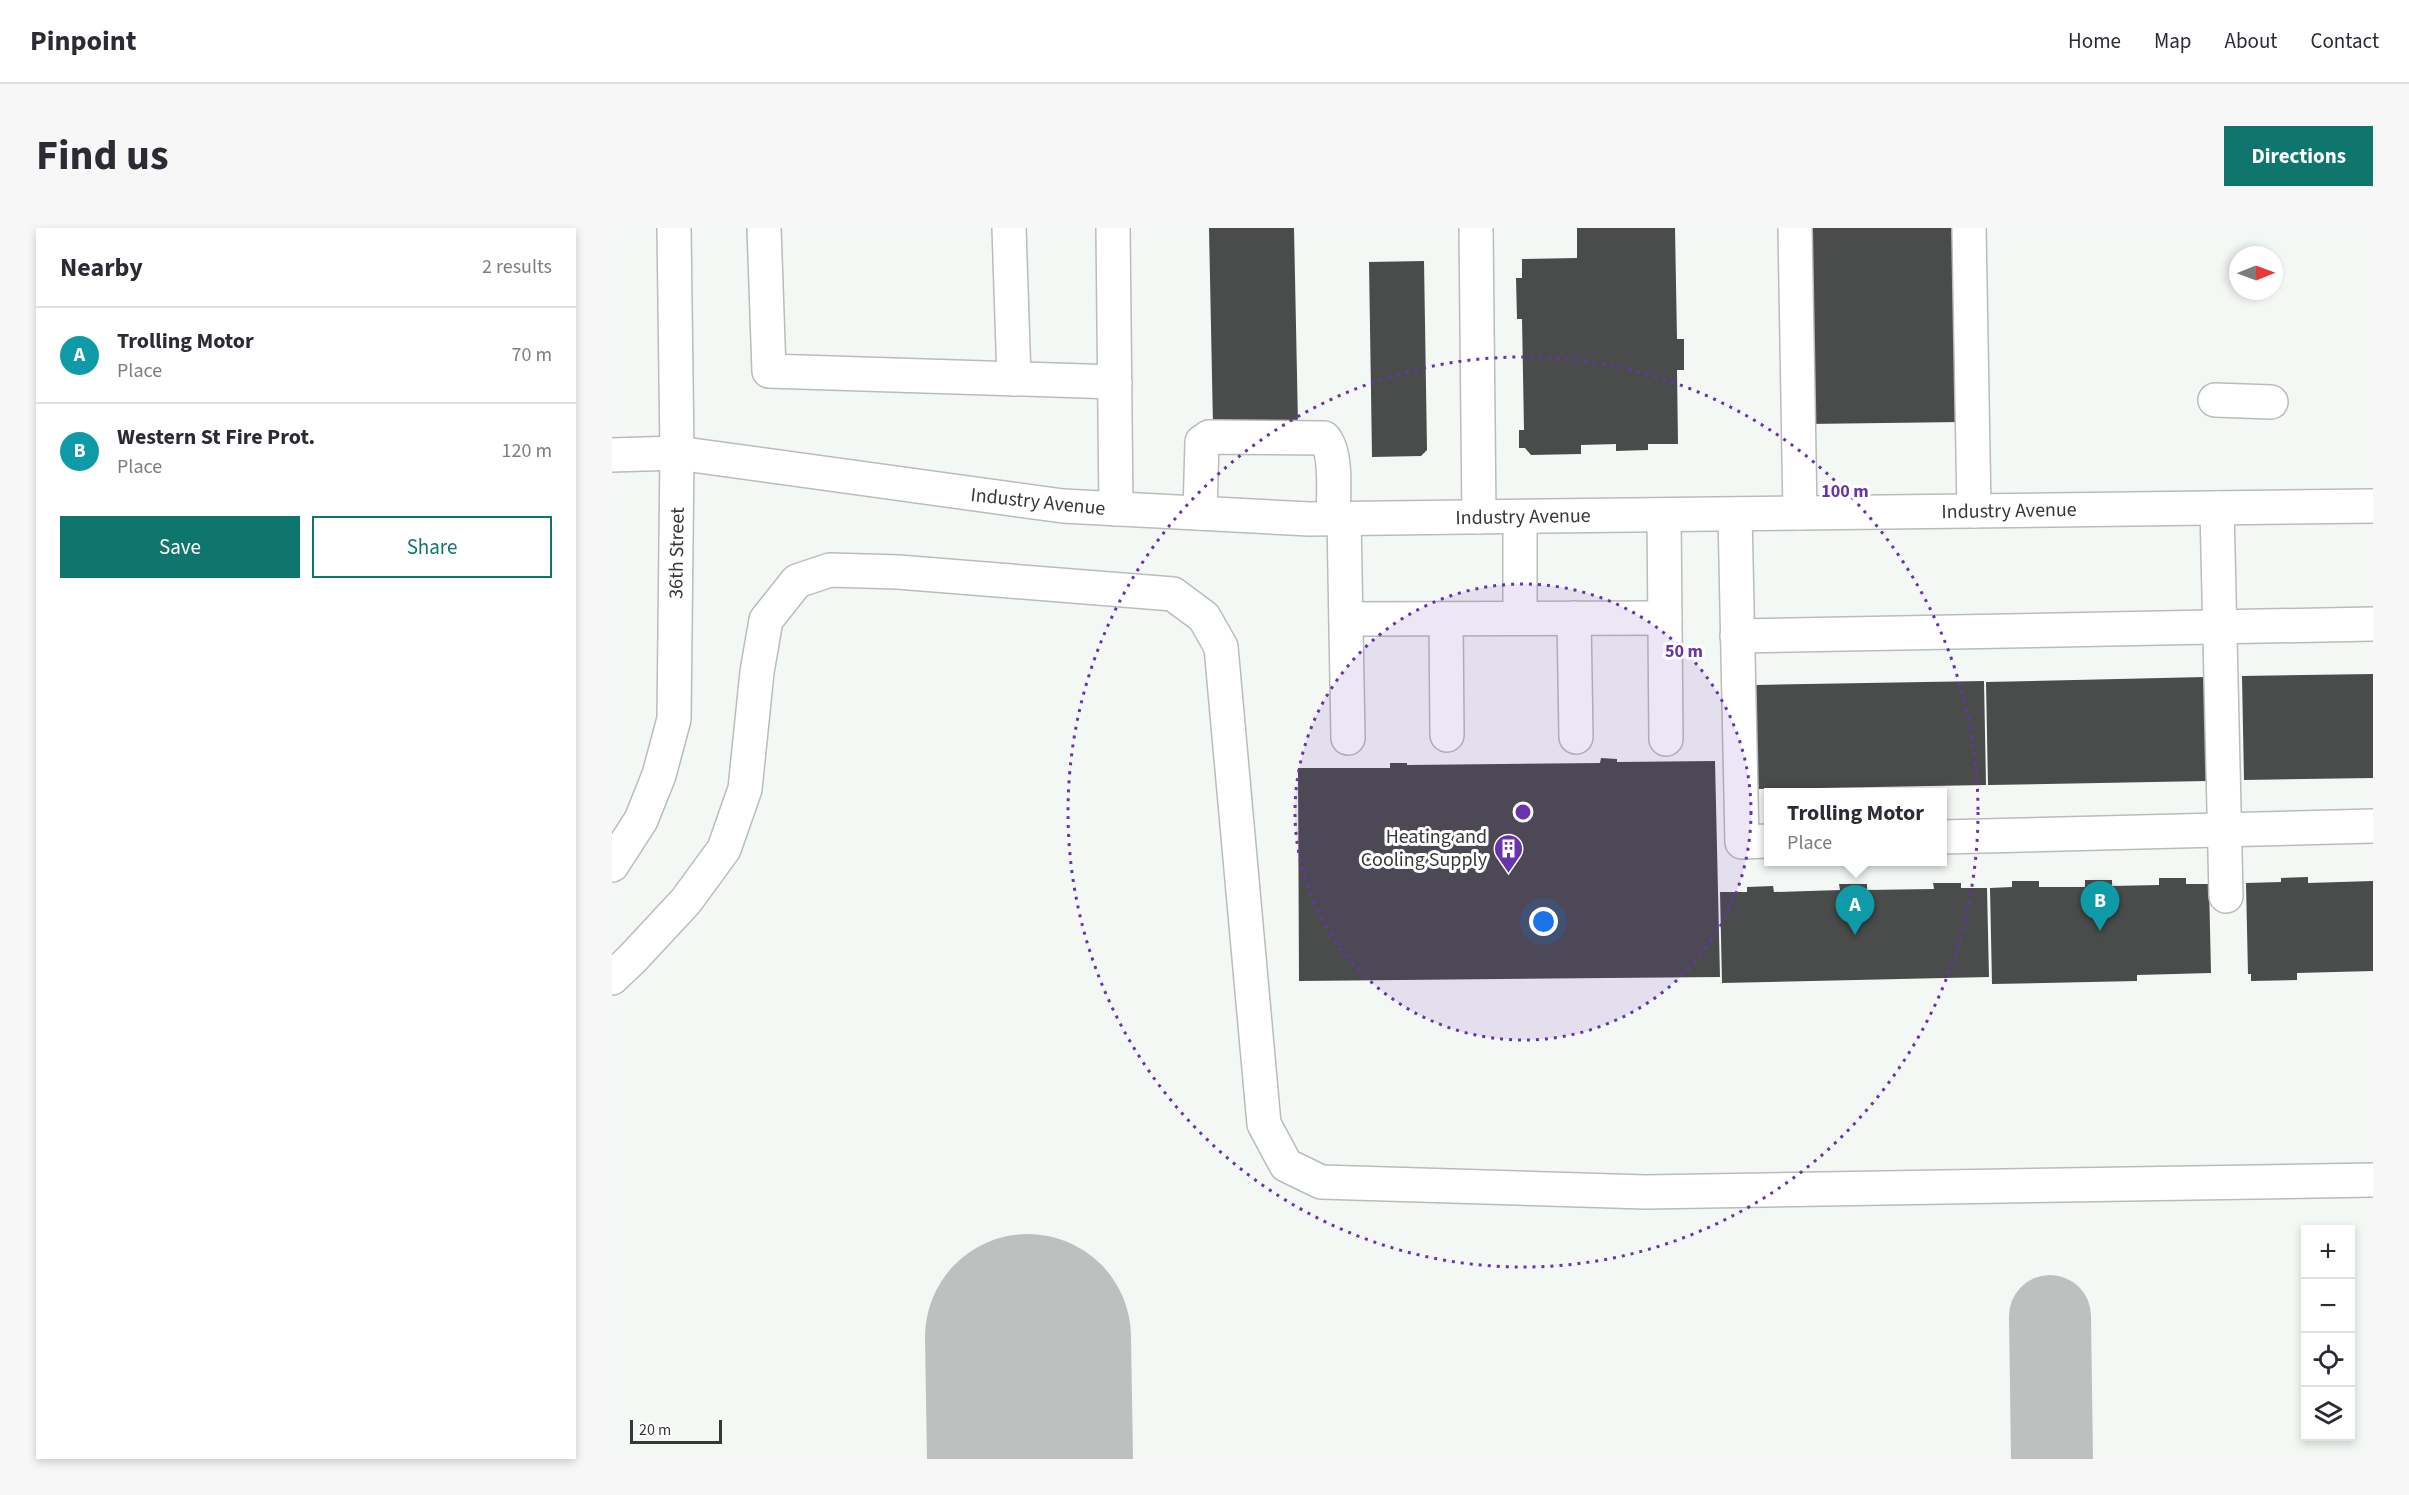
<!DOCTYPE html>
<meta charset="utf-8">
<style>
:root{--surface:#fff;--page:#f7f7f7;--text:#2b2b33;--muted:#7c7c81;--line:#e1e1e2;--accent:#0f766e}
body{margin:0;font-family:"Source Sans 3",sans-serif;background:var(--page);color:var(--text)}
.controls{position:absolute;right:18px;bottom:18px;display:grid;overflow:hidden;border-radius:0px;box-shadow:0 3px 9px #0003}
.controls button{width:54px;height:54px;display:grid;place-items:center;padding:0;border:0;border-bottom:2px solid var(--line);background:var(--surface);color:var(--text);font:30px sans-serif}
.compass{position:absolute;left:1617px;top:18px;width:54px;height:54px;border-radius:50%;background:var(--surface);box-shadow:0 3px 9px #0003;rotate:89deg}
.scale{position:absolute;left:18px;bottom:15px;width:92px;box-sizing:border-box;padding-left:6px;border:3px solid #363736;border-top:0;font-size:16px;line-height:21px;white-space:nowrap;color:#363736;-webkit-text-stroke:4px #fff;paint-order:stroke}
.you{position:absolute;left:932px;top:694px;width:21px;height:21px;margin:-15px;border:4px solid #fff;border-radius:50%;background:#1a73e8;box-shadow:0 0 0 9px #1a73e833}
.badge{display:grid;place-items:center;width:39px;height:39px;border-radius:50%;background:var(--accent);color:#fff;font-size:20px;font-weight:700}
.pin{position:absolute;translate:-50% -50px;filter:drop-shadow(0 2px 3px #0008)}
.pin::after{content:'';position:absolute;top:32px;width:21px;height:18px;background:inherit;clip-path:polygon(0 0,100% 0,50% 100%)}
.popup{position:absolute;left:1152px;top:560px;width:183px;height:78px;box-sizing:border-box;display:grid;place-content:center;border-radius:0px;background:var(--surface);filter:drop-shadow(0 2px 4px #0005);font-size:20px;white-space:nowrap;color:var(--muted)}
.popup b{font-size:22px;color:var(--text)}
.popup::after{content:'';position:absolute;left:50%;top:100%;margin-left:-12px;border:12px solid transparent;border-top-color:var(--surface)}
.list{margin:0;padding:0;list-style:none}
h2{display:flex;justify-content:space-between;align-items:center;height:78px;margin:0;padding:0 24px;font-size:26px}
h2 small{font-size:20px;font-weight:400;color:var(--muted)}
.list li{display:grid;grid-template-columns:39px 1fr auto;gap:18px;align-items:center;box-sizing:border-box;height:96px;padding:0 24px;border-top:2px solid var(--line)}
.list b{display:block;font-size:22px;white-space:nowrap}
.list p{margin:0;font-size:20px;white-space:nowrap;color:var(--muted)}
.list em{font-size:20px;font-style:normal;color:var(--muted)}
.actions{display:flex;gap:12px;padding:18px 24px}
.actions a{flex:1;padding:14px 0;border:2px solid var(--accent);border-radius:0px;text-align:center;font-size:21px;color:var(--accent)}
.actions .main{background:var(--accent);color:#fff}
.icon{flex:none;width:33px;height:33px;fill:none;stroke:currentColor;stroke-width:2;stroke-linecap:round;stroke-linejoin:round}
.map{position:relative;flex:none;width:1761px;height:1231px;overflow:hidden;border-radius:0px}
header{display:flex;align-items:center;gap:36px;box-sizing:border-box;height:84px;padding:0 30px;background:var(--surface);border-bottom:2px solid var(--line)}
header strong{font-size:28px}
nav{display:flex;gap:33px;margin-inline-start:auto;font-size:21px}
.intro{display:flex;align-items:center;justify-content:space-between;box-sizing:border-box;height:144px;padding:0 36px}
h1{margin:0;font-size:42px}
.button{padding:15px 27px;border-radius:0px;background:var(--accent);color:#fff;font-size:21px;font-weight:700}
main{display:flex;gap:36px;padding:0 36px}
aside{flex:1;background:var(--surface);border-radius:0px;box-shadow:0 3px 9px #0003}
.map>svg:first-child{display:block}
</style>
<header>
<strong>Pinpoint</strong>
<nav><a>Home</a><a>Map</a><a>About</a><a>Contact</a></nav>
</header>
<div class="intro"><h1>Find us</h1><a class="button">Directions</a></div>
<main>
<aside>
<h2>Nearby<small>2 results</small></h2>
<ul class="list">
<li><span class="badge" style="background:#0f9aa8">A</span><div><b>Trolling Motor</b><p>Place</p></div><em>70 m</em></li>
<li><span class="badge" style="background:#0f9aa8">B</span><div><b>Western St Fire Prot.</b><p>Place</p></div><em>120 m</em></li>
</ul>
<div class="actions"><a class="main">Save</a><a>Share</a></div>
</aside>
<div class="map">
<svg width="1761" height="1231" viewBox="0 0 1761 1231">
<rect width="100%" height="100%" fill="#f4f8f5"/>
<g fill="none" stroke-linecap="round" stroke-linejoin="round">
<polyline stroke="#bdc0be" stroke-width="82" points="1438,1088 1440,1231"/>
<polyline stroke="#bdc0be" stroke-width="206" points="416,1109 418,1231"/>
</g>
<g fill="#494c4a">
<polygon points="597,0 682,0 686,196 601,198"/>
<polygon points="965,0 1063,0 1065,111 1072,111 1072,142 1065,142 1066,216 1036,216 1036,222 1004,223 1004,216 969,217 969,226 919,227 913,220 907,220 907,202 912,202 910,91 905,91 904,50 910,50 910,31 965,30"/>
<polygon points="1192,0 1347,0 1349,194 1195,196"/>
<polygon points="812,33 815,222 809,228 760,229 757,34"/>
<polygon points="1761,446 1761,550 1632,552 1630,448"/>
<polygon points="1593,449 1595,553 1376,557 1374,454"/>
<polygon points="1372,453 1374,557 1146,561 1144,457"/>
<polygon points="989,530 1005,531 1005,534 1103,533 1108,749 687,753 686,540 778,540 778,535 795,535 795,537 988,535"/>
<polygon points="1696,649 1696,655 1761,653 1761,743 1685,745 1685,752 1639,753 1639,746 1636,746 1634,655 1669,654 1669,650"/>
<polygon points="1547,650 1574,650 1574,656 1597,656 1599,745 1525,747 1525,753 1380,756 1378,660 1400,659 1400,653 1427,653 1427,659 1473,659 1473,652 1500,652 1500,658 1547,657"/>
<polygon points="1321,655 1349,655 1349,660 1375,660 1377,749 1110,755 1108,664 1135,664 1135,659 1161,658 1162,664 1228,662 1227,656 1255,656 1255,662 1322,661"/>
</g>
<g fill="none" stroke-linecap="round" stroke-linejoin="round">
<defs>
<g id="minor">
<polyline points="152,0 157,143 503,154"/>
<polyline points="397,0 402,151"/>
<polyline points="501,0 504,281"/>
<polyline points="864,0 867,289"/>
<polyline points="1183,0 1188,285"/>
<polyline points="1357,0 1362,283"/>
<polyline points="1603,172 1659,174"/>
<polyline points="0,227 65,225 451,278 697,291 1761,278"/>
<polyline points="1605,280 1614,668"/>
<path d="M588 285 590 214 597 209 712 210C726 225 721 270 721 291"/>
<polyline points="1123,286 1130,614 1156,613"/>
<polyline points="1052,287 1054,511"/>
<polyline points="908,289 908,390"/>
<polyline points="732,290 736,510"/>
<polyline points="962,390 964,509"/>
<polyline points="734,391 1053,390"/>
<polyline points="834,391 835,507"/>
<polyline points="1125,408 1761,396"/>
<polyline points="1330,609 1761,598"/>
<polyline points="0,637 29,592 47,547 62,491 65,225 62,0"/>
<polyline points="0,750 20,731 74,673 112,621 133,561 145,444 154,392 185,353 218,342 286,344 561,366 592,389 609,419 652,896 674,937 709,954 1033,964 1761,952"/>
</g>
</defs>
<use href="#minor" stroke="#b9bcba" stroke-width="36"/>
<use href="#minor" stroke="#fff" stroke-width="33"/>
</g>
<circle cx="911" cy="584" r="228" fill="#6933a9" fill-opacity=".12"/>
<g fill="none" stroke="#6933a9" stroke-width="3" stroke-dasharray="3 6">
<circle cx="911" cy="584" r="228"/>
<circle cx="911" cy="584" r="455"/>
</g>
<defs>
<symbol id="building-pin" viewBox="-11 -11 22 30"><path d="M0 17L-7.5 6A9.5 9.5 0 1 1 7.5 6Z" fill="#6933a9" stroke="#fff"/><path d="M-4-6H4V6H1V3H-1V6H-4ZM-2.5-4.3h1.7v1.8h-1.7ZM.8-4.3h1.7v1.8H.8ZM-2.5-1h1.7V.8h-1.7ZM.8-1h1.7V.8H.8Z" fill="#fff"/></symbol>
</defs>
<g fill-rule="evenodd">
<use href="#building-pin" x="880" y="604" width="33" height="45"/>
</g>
<g text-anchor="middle" stroke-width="6" stroke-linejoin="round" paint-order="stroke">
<g font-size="20" fill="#363736" stroke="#fff">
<text transform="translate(426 273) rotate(6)" y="7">Industry Avenue</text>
<text transform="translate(1397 282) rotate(-1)" y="7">Industry Avenue</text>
<text transform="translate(911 288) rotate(-1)" y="7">Industry Avenue</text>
<text transform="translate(64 325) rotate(-89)" y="7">36th Street</text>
</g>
<g font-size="20" fill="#363736" stroke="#fff" text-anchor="end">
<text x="875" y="615">Heating and<tspan x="875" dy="23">Cooling Supply</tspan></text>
</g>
</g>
<circle cx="911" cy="584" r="9" fill="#6933a9" stroke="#fff" stroke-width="3"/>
<g font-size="18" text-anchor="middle" font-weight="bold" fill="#6933a9" stroke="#fff" stroke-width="6" stroke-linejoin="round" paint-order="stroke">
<text x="1233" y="269">100 m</text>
<text x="1072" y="429">50 m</text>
</g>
</svg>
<div class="controls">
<button>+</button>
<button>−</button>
<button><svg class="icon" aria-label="locate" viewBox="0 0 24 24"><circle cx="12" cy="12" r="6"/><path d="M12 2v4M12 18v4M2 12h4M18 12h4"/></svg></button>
<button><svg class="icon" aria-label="layers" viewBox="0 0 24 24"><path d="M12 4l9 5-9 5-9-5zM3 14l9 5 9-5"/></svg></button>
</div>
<svg class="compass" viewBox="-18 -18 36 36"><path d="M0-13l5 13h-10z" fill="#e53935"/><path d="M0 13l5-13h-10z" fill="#7c7c81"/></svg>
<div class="scale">20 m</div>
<div class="you"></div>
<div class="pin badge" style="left:1243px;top:707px;background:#0f9aa8">A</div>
<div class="popup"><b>Trolling Motor</b>Place</div>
<div class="pin badge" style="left:1488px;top:703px;background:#0f9aa8">B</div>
</div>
</main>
